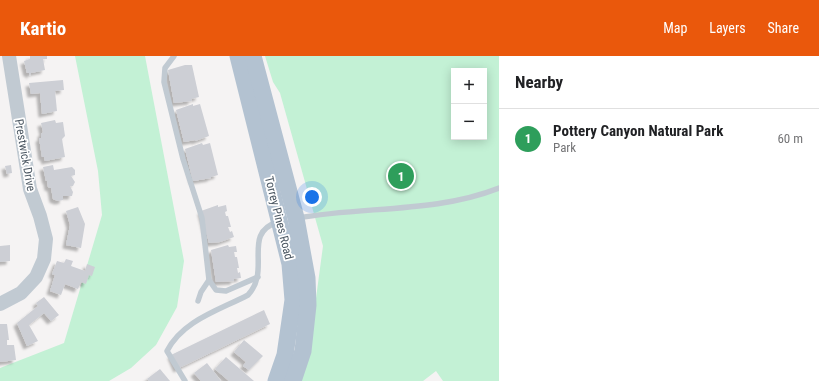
<!DOCTYPE html>
<meta charset="utf-8">
<style>
:root{--surface:#fff;--page:#f2f2f2;--text:#202124;--muted:#757577;--line:#e0e0e0;--accent:#ea580c}
body{margin:0;font-family:"Roboto Condensed",sans-serif;background:var(--page);color:var(--text)}
.controls{position:absolute;right:12px;top:12px;display:grid;overflow:hidden;border-radius:0px;box-shadow:0 2px 10px #0003}
.controls button{width:36px;height:36px;display:grid;place-items:center;padding:0;border:0;border-bottom:1px solid var(--line);background:var(--surface);color:var(--text);font:20px sans-serif}
.you{position:absolute;left:312px;top:141px;width:14px;height:14px;margin:-10px;border:3px solid #fff;border-radius:50%;background:#1a73e8;box-shadow:0 0 0 6px #1a73e833}
.badge{display:grid;place-items:center;width:26px;height:26px;border-radius:50%;background:var(--accent);color:#fff;font-size:13px;font-weight:700}
.pin{position:absolute;translate:-50% -50%;border:2px solid #fff;box-shadow:0 1px 4px #0006}
.list{margin:0;padding:0;list-style:none}
h2{display:flex;justify-content:space-between;align-items:center;height:52px;margin:0;padding:0 16px;font-size:17px}
h2 small{font-size:13px;font-weight:400;color:var(--muted)}
.list li{display:grid;grid-template-columns:26px 1fr auto;gap:12px;align-items:center;box-sizing:border-box;height:60px;padding:0 16px;border-top:1px solid var(--line)}
.list b{display:block;font-size:15px;white-space:nowrap}
.list p{margin:0;font-size:13px;white-space:nowrap;color:var(--muted)}
.list em{font-size:13px;font-style:normal;color:var(--muted)}
.map{position:relative;flex:none;width:499px;height:325px;overflow:hidden}
header{display:flex;align-items:center;gap:24px;box-sizing:border-box;height:56px;padding:0 20px;background:var(--accent);color:#fff}
header strong{font-size:19px}
nav{display:flex;gap:22px;margin-inline-start:auto;font-size:14px}
main{display:flex}
aside{flex:1;background:var(--surface)}
.map>svg:first-child{display:block}
</style>
<header>
<strong>Kartio</strong>
<nav><a>Map</a><a>Layers</a><a>Share</a></nav>
</header>
<main>
<div class="map">
<svg width="499" height="325" viewBox="0 0 499 325">
<defs>
<filter id="shadow"><feDropShadow dx="-3.5" dy="3.5" stdDeviation="1" flood-color="#0004"/></filter>
</defs>
<rect width="100%" height="100%" fill="#f5f3f3"/>
<g fill="#c3f1d5" fill-rule="evenodd">
<polygon points="75,0 145,0 184,205 177,251 156,289 131,312 109,325 0,325 0,312 64,287 102,159 98,115"/>
<path d="M265 0H499V325H443L436 315 423 325H300L314 257 323 190 280 37 273 26ZM454 15H484V81H454Z"/>
</g>
<g fill="#cdcfd5" filter="url(#shadow)">
<polygon points="30,0 47,0 47,3 43,3 45,14 31,17 30,20 29,17 27,17 24,5 30,3"/>
<polygon points="185,9 192,9 199,41 191,43 192,45 174,47 168,14"/>
<polygon points="63,24 64,34 55,35 57,55 42,58 40,37 31,38 29,27"/>
<polygon points="193,48 193,50 200,48 209,80 195,85 195,84 184,86 176,54"/>
<polygon points="55,64 56,67 63,66 65,80 62,83 65,101 45,105 44,101 42,101 39,82 41,82 41,78 43,76 41,67"/>
<polygon points="202,87 203,89 210,87 218,119 211,121 211,122 193,125 185,93"/>
<polygon points="11,109 12,117 7,118 5,110"/>
<polygon points="53,109 54,114 72,111 75,114 75,119 71,120 75,126 73,130 70,130 73,136 72,140 63,140 63,144 58,145 53,143 51,132 48,131 47,125 48,124 46,125 43,111"/>
<polygon points="218,149 218,151 226,149 227,155 225,156 226,160 228,160 231,171 228,171 230,176 232,175 234,181 220,186 209,187 201,155"/>
<polygon points="78,151 85,168 81,192 66,189 70,169 66,155"/>
<polygon points="10,189 10,205 0,206 0,190"/>
<polygon points="228,189 229,191 236,190 237,196 234,196 235,201 237,201 239,212 237,212 238,217 240,216 241,222 234,223 234,225 216,226 211,194"/>
<polygon points="66,203 73,205 71,210 85,215 87,208 95,211 92,220 89,219 86,228 81,226 78,233 65,228 61,239 50,235 55,219 52,218 57,205 64,207"/>
<polygon points="44,241 59,259 51,265 44,257 29,269 38,285 27,290 17,267 38,250 36,247"/>
<polygon points="264,254 270,268 177,313 171,299"/>
<polygon points="0,268 7,268 9,284 7,284 7,289 14,289 16,304 0,306"/>
<polygon points="244,284 263,300 249,314 243,310 246,306 234,296"/>
<polygon points="226,301 254,325 229,325 215,313"/>
<polygon points="207,307 221,325 201,325 194,317"/>
<polygon points="160,313 170,325 149,325 147,323"/>
</g>
<g fill="none" stroke-linecap="round" stroke-linejoin="round">
<g stroke="#c1cad2" stroke-width="5.5">
<polyline points="174,0 165,12 164,26 183,103 202,162 209,224 201,236 198,245"/>
<path d="M298 162C365 150 436 157 499 132"/>
<polyline points="209,224 216,234 226,235 258,221"/>
<path d="M185 325 167 295C183 264 220 254 248 239 272 214 241 177 278 166"/>
</g>
<polyline stroke="#c1cad2" stroke-width="14" points="0,248 21,237 36,221 44,203 46,183 40,160 30,133 9,0"/>
<g stroke="#b3c2d1" stroke-width="17">
<polyline points="238,0 290,208 293,244 285,299 276,325"/>
<polyline points="253,0 296,162 307,222 308,249 303,295 293,325"/>
</g>
</g>
<g text-anchor="middle" stroke-width="3.5" stroke-linejoin="round" paint-order="stroke">
<g font-size="12" fill="#4a5661" stroke="#fff">
<text transform="translate(25 99) rotate(80)" y="4">Prestwick Drive</text>
<text transform="translate(279 162) rotate(76)" y="4">Torrey Pines Road</text>
</g>
</g>
</svg>
<div class="controls">
<button>+</button>
<button>−</button>
</div>
<div class="you"></div>
<div class="pin badge" style="left:401px;top:120px;background:#2e9e5b">1</div>
</div>
<aside>
<h2>Nearby<small></small></h2>
<ul class="list">
<li><span class="badge" style="background:#2e9e5b">1</span><div><b>Pottery Canyon Natural Park</b><p>Park</p></div><em>60 m</em></li>
</ul>
</aside>
</main>
